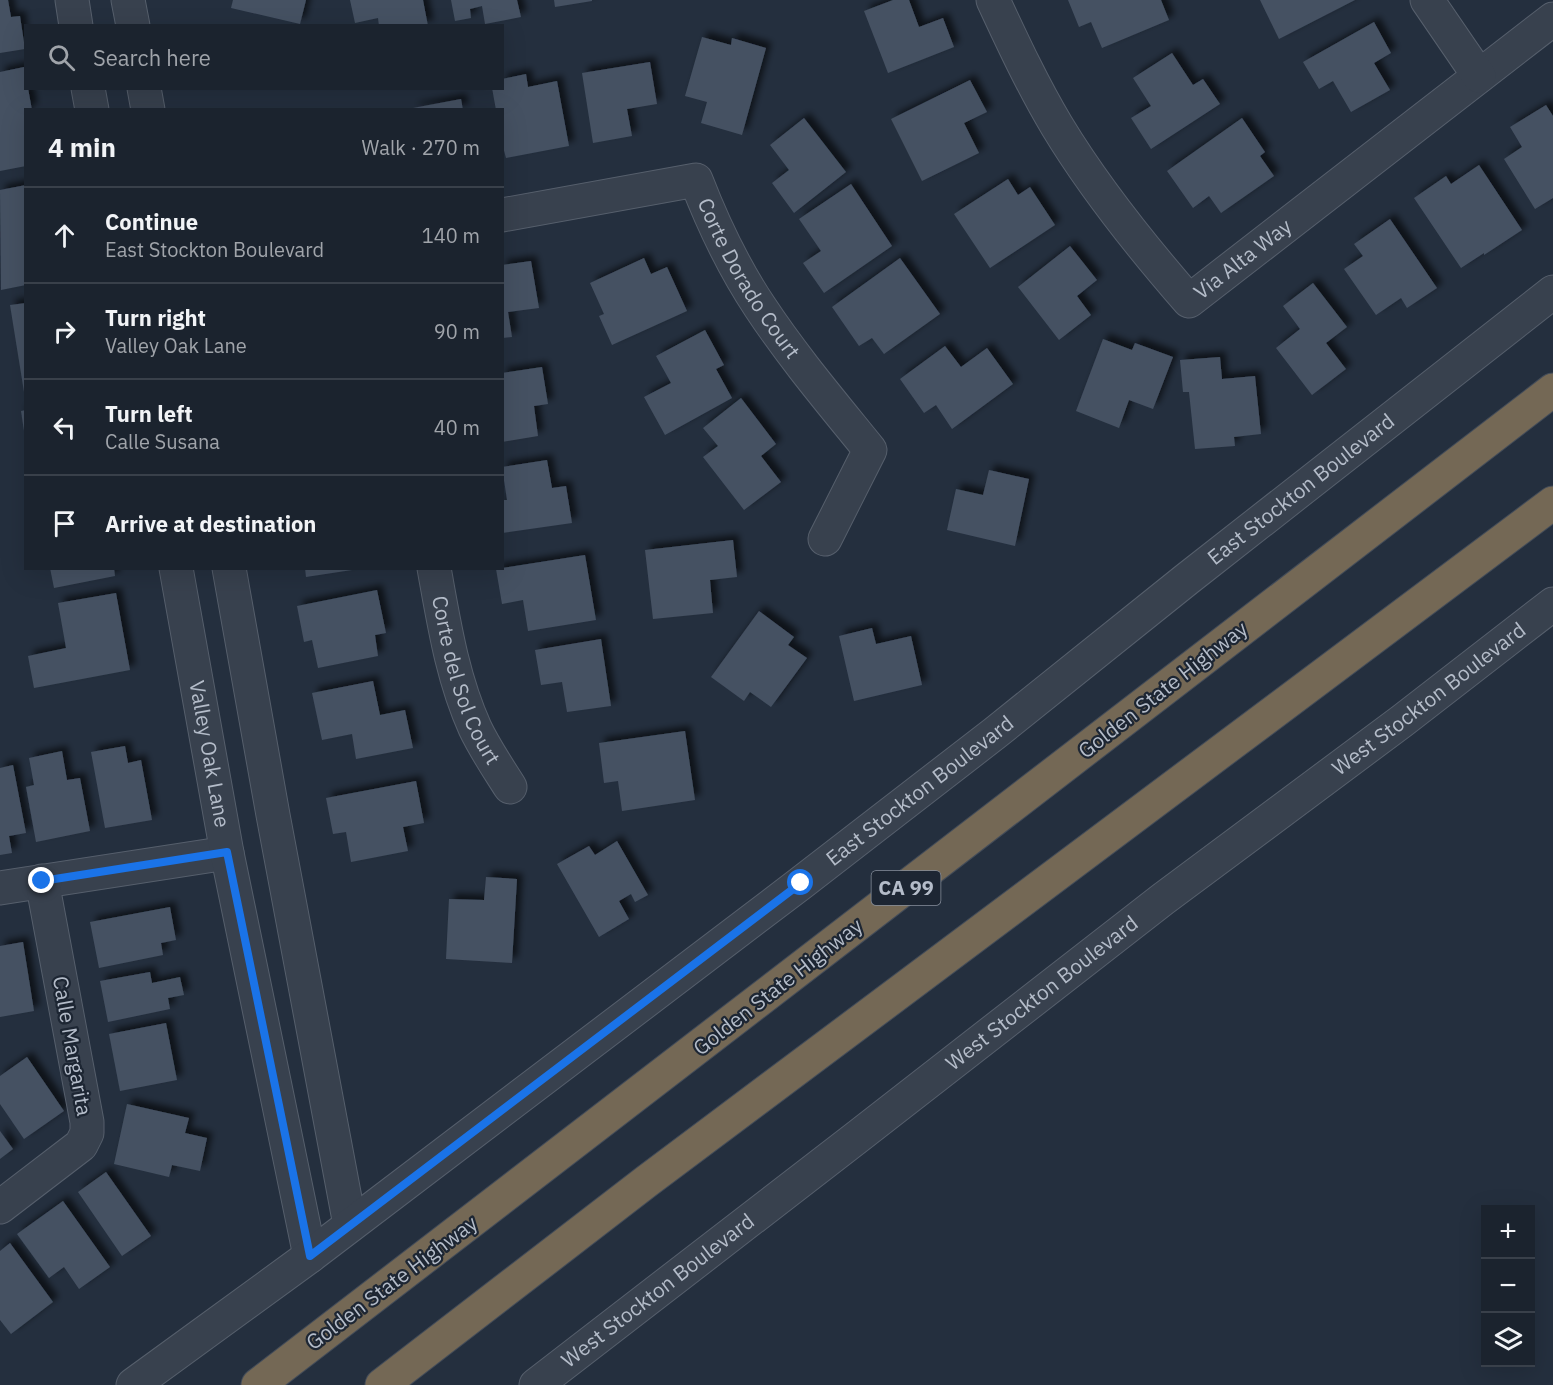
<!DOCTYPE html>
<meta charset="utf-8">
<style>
:root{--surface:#1b232e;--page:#242b36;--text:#f1f3f6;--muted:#a0a4aa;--line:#39404a}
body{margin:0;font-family:"IBM Plex Sans",sans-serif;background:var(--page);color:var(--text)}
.controls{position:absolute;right:18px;bottom:18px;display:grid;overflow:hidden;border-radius:0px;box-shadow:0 6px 24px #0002}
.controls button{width:54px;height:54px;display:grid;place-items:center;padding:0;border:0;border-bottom:2px solid var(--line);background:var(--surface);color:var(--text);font:30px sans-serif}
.stop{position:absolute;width:18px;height:18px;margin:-14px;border:4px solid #1a73e8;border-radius:50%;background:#fff}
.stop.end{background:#1a73e8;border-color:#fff;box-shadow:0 2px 6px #0008}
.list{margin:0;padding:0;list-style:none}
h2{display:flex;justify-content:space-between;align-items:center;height:78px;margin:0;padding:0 24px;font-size:26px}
h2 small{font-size:20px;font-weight:400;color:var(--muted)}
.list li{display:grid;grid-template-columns:39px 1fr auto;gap:18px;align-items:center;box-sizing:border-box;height:96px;padding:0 24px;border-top:2px solid var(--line)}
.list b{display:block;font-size:22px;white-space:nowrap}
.list p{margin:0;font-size:20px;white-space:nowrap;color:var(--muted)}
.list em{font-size:20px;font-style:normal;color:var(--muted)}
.icon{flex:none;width:33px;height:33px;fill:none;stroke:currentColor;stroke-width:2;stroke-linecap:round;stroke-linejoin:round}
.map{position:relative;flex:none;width:1553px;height:1385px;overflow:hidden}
.search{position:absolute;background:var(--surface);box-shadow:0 6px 24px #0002;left:24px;top:24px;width:480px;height:66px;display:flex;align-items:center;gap:15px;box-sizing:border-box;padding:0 21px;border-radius:0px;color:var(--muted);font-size:22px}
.panel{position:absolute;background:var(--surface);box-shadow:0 6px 24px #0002;left:24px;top:108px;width:480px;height:462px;border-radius:0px}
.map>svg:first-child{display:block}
</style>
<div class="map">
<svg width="1553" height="1385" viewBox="0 0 1553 1385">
<defs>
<filter id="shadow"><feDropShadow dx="5.5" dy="-5.5" stdDeviation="3" flood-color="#0009"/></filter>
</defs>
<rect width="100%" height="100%" fill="#242f3e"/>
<g fill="#455162" filter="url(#shadow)">
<polygon points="0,0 8,0 11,17 20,16 25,49 0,53"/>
<polygon points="233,0 306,0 300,24 231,8"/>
<polygon points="350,0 423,0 428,26 379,26 378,18 355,23"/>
<polygon points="451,0 517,0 521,17 485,24 482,6 470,9 471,18 455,21"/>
<polygon points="554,0 592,0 592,1 555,7"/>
<polygon points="893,0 909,0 919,27 943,18 954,47 888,73 864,11"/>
<polygon points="1068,0 1161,0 1169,20 1102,48 1091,22 1079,27"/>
<polygon points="1260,0 1355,0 1279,39"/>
<polygon points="1374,22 1391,53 1374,63 1390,90 1351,112 1333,81 1319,89 1303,62"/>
<polygon points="702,37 731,45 732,38 766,48 742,135 701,123 707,102 685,96"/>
<polygon points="1172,53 1193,85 1203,79 1220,104 1151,149 1131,118 1151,106 1133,78"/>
<polygon points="650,62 657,104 627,109 632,136 593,143 582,73"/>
<polygon points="24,67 26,88 28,88 32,110 26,110 26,166 0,171 0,72"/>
<polygon points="526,74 528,87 557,81 569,146 506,158 502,143 502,110 496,110 492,88 502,88 502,79"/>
<polygon points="970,80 987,112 964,123 979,153 922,181 891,119"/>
<polygon points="461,99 463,110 413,110 413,108"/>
<polygon points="1546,105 1553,116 1553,198 1535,209 1504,159 1522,147 1510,127"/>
<polygon points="804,118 846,172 794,213 772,183 789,170 770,145"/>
<polygon points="1242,118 1265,152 1260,156 1274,176 1221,213 1209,196 1193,208 1167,171"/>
<polygon points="1479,165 1522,230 1484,255 1484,253 1461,268 1414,198 1446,176 1451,184"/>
<polygon points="1008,179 1018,195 1030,187 1055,225 990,268 954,214"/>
<polygon points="851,184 892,246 824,293 803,263 821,251 799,219"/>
<polygon points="26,185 26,285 1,290 0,190"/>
<polygon points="1390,219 1437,288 1407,308 1401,298 1376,315 1344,269 1363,256 1354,244"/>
<polygon points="1070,246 1097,280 1077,296 1091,315 1059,340 1018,287"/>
<polygon points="644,258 651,274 667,267 687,311 612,345 599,316 604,314 590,283"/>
<polygon points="900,258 940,314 884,354 872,338 859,346 832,307"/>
<polygon points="531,261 539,308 508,312 512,337 502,338 502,265"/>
<polygon points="1313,283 1347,327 1326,343 1346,369 1312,395 1276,348 1300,329 1283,306"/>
<polygon points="26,303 26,392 24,392 10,305"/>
<polygon points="705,330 724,365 716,369 732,398 665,435 644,397 671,383 656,356"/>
<polygon points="1103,339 1132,350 1135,343 1173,357 1153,409 1129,400 1119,428 1076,411"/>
<polygon points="945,346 961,367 987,348 1013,384 952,429 936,405 924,413 900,379"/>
<polygon points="1220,357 1222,379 1255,376 1261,434 1234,437 1235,446 1195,449 1189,392 1183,392 1180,360"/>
<polygon points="542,367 548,404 534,406 538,436 502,442 502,373"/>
<polygon points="741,398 776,444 761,456 781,482 744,510 703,457 718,446 703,428"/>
<polygon points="26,410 26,431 24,431 21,411"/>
<polygon points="547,460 552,488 566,486 572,523 502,533 502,500 507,500 502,467"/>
<polygon points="989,470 1029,479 1015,546 947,530 956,489 983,495"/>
<polygon points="733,540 737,577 710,580 713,613 653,619 645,550"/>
<polygon points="585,555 596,620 528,631 523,600 502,604 496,569"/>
<polygon points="50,568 114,568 115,576 54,588"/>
<polygon points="305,568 352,568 352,570 306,577"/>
<polygon points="377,590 386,633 375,635 378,656 318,668 312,640 304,642 297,606"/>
<polygon points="116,593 130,670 34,688 28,656 66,648 58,603"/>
<polygon points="759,611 794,637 788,645 807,658 771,707 750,692 744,701 711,677"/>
<polygon points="872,628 876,644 911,636 922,685 854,701 839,636"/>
<polygon points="601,639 611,706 567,712 562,682 541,685 535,650"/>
<polygon points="373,681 380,715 405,710 413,748 356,759 352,734 322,740 312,693"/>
<polygon points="685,731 695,800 622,811 618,781 604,783 599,743"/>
<polygon points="125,746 128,763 141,760 152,820 105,828 91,752"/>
<polygon points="62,751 67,780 80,778 90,831 36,842 26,787 34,785 29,758"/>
<polygon points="13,765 26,833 9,836 12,853 0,855 0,768"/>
<polygon points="416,781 424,823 403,827 408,851 351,862 346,832 333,834 326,798"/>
<polygon points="617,841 648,895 635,902 631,894 619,901 629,919 599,937 557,864 589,846 595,855"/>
<polygon points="486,877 517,879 512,963 446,959 449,899 484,900"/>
<polygon points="170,907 176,940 161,943 163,955 99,968 90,922"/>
<polygon points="23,942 34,1011 0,1017 0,946"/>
<polygon points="150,972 152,983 180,977 184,995 168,998 170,1009 108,1022 100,981"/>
<polygon points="166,1023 177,1080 120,1091 109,1034"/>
<polygon points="27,1057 64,1111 24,1139 0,1104 0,1076"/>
<polygon points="127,1104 189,1118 185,1133 207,1138 200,1171 172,1165 169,1177 114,1164"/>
<polygon points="0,1131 13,1149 0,1159"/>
<polygon points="106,1172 151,1236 122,1256 78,1192"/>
<polygon points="63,1201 110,1267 79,1289 64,1267 49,1278 17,1234"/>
<polygon points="10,1243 53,1302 11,1334 0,1320 0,1251"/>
</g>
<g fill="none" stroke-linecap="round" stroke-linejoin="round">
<defs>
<g id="minor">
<path id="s1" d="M993 0C1013 43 1033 86 1057 126 1095 189 1141 246 1189 301L1553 19"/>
<polyline points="1427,0 1479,76"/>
<path id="s2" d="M502 215 696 180C713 224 734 268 760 307 793 357 832 403 870 450L825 539"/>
<path id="s3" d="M434 568C444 623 452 677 475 728 485 749 498 768 510 787"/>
<polyline points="0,888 227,853"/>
<polyline points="0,1207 81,1145 87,1133 87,1122 42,881"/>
</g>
<g id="tertiary">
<polyline points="72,0 76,26"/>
<polyline points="128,0 133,26"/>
<polyline points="88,88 92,110"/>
<polyline points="144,88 148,110"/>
<path id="s4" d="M176 568 227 853 310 1256"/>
<polyline points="229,568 273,815 350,1225"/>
<path id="s5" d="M133 1385 310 1256 801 883 995 733 1187 579 1553 292"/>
<path id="s6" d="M536 1385 856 1138 1163 899 1402 721 1553 604"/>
</g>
<g id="motorway">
<polyline points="258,1385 1553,390"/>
<polyline points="382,1385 647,1181 1553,503"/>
</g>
</defs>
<use href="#minor" stroke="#565f6c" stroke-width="35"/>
<use href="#tertiary" stroke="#565f6c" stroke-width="35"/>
<use href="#motorway" stroke="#434c59" stroke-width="35"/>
<use href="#minor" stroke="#38414e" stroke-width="33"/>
<use href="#tertiary" stroke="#38414e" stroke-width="33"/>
<use href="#motorway" stroke="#746855" stroke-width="33"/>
</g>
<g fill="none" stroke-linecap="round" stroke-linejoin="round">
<polyline stroke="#1a73e8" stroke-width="8" points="42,881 227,852 310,1256 801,883"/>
</g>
<g text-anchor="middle" stroke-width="4.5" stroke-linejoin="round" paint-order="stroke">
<rect fill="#1d2633" stroke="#878f9c" stroke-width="1.5" x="871.5" y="871" width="69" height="34" rx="4.5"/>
<g font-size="20" font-weight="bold" fill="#b4bcc9">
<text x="906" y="895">CA 99</text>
</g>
<g font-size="21" fill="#b4bcc9" stroke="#1d2633">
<text dy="7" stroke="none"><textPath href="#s1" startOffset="429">Via Alta Way</textPath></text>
<text dy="7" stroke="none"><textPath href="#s2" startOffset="309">Corte Dorado Court</textPath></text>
<text dy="7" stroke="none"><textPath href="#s5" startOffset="1472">East Stockton Boulevard</textPath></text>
<text dy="7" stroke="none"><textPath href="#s3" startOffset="117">Corte del Sol Court</textPath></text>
<text transform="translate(1163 690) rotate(-38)" y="7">Golden State Highway</text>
<text dy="7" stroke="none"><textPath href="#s6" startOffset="1126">West Stockton Boulevard</textPath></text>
<text dy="7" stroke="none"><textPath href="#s4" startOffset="189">Valley Oak Lane</textPath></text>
<text dy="7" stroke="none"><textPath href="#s5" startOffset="986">East Stockton Boulevard</textPath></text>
<text transform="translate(778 987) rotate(-38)" y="7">Golden State Highway</text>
<text dy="7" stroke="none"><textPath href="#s6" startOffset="640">West Stockton Boulevard</textPath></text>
<text transform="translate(72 1046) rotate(80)" y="7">Calle Margarita</text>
<text transform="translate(392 1283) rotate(-37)" y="7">Golden State Highway</text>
<text dy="7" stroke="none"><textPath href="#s6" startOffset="154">West Stockton Boulevard</textPath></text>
</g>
</g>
</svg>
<div class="controls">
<button>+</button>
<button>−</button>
<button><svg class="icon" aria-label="layers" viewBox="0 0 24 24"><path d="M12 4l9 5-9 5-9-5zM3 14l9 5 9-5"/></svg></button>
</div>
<div class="stop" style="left:801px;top:883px"></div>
<div class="stop end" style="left:42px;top:881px"></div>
<div class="search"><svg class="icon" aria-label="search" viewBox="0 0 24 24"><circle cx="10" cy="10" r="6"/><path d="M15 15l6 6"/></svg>Search here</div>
<section class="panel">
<h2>4 min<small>Walk · 270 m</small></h2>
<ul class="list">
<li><svg class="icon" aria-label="ahead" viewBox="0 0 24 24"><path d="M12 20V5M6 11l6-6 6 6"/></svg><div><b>Continue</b><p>East Stockton Boulevard</p></div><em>140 m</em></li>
<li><svg class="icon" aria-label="right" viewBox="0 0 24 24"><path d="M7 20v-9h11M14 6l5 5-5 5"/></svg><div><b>Turn right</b><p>Valley Oak Lane</p></div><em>90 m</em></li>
<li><svg class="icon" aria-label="left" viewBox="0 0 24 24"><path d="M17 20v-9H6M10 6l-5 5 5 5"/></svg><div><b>Turn left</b><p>Calle Susana</p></div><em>40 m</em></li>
<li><svg class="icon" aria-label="arrive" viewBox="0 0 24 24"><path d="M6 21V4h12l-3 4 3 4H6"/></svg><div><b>Arrive at destination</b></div></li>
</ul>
</section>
</div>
